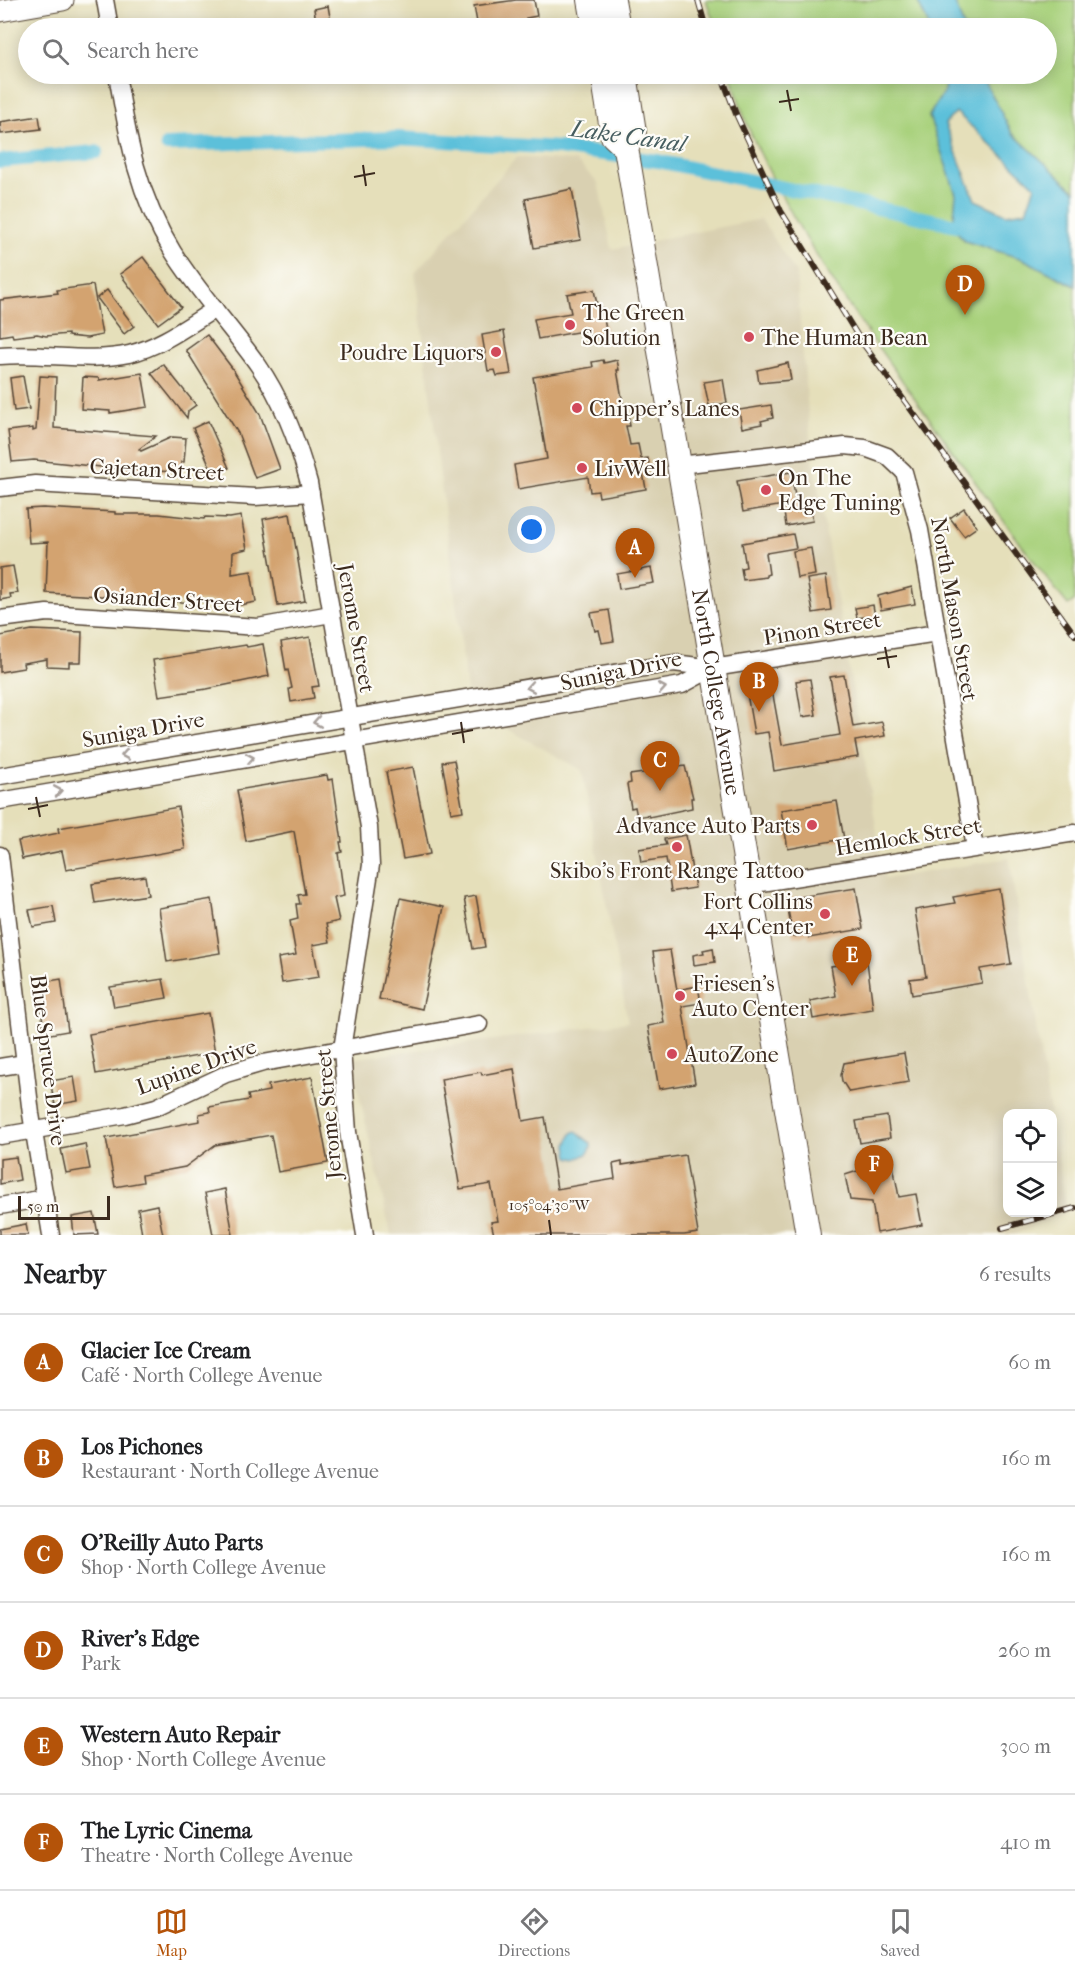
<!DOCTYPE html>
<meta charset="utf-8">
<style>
:root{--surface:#fff;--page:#f2f2f2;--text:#202124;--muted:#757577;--line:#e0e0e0;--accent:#b45309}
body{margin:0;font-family:"IM FELL French Canon",serif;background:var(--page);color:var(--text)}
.controls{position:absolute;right:18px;bottom:18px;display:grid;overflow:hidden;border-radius:12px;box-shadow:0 3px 15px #0003}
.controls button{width:54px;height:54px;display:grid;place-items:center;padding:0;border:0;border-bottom:2px solid var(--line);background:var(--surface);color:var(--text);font:30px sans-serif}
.scale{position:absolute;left:18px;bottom:15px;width:92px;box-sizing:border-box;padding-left:6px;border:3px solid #3b2a1e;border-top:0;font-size:16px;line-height:21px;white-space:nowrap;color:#3b2a1e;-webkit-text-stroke:4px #fdfcf7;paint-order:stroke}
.you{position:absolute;left:532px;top:530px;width:21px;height:21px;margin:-15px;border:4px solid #fff;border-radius:50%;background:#1a73e8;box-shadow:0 0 0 9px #1a73e833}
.badge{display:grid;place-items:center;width:39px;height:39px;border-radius:50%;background:var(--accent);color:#fff;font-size:20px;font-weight:700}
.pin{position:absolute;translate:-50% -50px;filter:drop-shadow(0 2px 3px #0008)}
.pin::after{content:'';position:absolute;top:32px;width:21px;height:18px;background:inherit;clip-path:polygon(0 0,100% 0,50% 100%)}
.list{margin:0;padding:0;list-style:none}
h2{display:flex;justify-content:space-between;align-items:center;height:78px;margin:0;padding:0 24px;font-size:26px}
h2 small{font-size:20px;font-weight:400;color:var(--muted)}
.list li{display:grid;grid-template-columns:39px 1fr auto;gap:18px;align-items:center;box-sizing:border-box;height:96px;padding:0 24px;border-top:2px solid var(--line)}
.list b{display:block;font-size:22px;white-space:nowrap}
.list p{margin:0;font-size:20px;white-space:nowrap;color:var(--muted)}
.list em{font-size:20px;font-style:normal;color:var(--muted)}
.icon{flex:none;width:33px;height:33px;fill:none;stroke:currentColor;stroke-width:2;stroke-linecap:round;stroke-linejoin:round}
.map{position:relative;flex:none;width:1075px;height:1235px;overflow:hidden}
.search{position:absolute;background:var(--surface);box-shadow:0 3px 15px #0003;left:18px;right:18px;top:18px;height:66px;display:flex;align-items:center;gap:15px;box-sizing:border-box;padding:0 21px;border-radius:33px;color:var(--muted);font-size:22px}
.sheet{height:654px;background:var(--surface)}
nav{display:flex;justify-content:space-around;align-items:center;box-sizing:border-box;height:84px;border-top:2px solid var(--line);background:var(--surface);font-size:16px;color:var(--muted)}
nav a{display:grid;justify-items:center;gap:3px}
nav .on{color:var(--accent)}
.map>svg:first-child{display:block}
</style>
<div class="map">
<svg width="1075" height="1235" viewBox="0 0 1075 1235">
<rect width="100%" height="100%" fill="#fdfcf7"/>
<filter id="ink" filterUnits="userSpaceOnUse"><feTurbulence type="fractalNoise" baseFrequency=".0167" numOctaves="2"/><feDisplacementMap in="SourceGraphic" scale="12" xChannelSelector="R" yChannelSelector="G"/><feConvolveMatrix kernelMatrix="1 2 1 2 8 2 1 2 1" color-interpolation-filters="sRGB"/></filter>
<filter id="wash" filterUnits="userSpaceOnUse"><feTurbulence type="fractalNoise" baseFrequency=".008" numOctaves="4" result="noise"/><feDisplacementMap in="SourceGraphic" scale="24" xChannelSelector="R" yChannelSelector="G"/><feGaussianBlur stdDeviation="1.35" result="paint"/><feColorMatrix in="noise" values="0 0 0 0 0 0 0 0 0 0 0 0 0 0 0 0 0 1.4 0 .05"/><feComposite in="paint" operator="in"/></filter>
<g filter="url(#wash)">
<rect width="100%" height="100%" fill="#e5dfba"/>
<polygon fill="#d9d0b1" points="517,157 576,161 598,183 612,249 761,219 796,273 811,447 885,879 1009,858 1050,1113 1008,1114 1008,1212 1052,1212 1053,1126 1067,1212 1014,1235 391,1235 351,1059 628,1022 582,770 469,708 415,273"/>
<g fill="#a9d17d" stroke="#727e4e" stroke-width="1.5">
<polygon points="706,0 917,0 930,28 716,28"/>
<polygon points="954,0 1075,0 1075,191 1012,133 981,74 1046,74 1046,28 964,28"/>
<path d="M730 74H946L944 91 929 116 956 194 953 227 965 241 1023 259 1075 286V600L1068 605C1015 539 966 469 916 400 855 316 796 233 753 138 743 118 738 95 730 74Z"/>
</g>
<g fill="#5cc0da" stroke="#4c757c" stroke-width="1.5" fill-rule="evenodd">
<polygon points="917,0 954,0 964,28 930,28"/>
<path d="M946 74H981L1012 133 1075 191V286L1023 259 965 241 953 227 956 194 929 116 944 91ZM956 112 1035 186 1026 211 1006 214 975 200 945 124Z"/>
<path d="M576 1131C582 1135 585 1140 591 1143 592 1154 584 1155 576 1159L569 1157 567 1145 572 1133Z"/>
</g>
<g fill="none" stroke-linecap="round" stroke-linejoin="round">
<g stroke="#5cc0da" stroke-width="14">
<polyline points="167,145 398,138 559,148 658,161 970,228"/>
<polyline points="0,161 96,152"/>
</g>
</g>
<g id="blocks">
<g fill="#d3a36f">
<polygon points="516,0 534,0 537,16 526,18 527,21 478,28 474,6"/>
<polygon points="328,6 332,28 317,28 314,9"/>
<polygon points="39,116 41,129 1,134 0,122"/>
<polygon points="572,189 581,240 534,248 525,199"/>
<polygon points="143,257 181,307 158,324 120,274"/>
<polygon points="93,285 102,335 87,338 68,336 68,334 46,336 37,334 13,337 12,334 0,336 0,300 58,293 57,290"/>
<polygon points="107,290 134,326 124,334 97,298"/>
<polygon points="594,290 598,309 602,308 607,335 590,338 588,330 538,339 534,319 571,313 567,294"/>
<polygon points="504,331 511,374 497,376 495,370 488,371 482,335"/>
<polygon points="207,335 232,368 260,414 280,469 255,478 238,433 186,350"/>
<polygon points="603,360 604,363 617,360 619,370 617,370 625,415 628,414 630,426 626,426 630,445 638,444 641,459 648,458 650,471 643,473 646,489 599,497 598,491 590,492 588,477 518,489 514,465 547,459 533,377 593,367 592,362"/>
<polygon points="788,363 791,380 759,383 757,370"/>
<polygon points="163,364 196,405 188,411 187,418 151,373"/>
<polygon points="142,373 148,407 110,413 110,411 81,409 83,377 99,378 99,380"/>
<polygon points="23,376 29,409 14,411 10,378"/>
<polygon points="40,376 56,377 54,428 156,436 139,449 141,451 172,437 186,438 184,462 181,462 181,470 179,472 130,470 34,460 12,462 8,431 33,428 33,431 36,430"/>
<polygon points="723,379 727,403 709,406 704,382"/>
<polygon points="771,405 773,418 761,421 762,424 742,428 739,410"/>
<polygon points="208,421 229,468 214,475 193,428"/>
<polygon points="791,472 796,502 809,500 813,521 786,526 783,505 743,512 737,481"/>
<polygon points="43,508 115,512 115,514 159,514 204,519 205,517 230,518 241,516 247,549 233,552 232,574 251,571 256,602 240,605 240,603 190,601 190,603 154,599 46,593 48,542 29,543 26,509"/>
<polygon points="964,508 977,527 964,536 950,518"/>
<polygon points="290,514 305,601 278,606 263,519"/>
<polygon points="793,534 796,548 766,553 769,574 766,575 766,577 743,580 741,568 746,567 742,543"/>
<polygon points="811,548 815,575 797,578 793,551"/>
<polygon points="13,566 18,593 10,594 11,598 0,600 0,568"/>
<polygon points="651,568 654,583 619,589 617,574"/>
<polygon points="826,576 831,610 813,613 807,579"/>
<polygon points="912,587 915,604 881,610 878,596"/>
<polygon points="873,605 876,622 864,624 863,617 857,618 855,608"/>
<polygon points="609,610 614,641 602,643 599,630 595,631 591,613"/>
<polygon points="32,630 82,632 81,662 69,662 69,667 47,666 47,659 23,663 24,668 0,672 0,636"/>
<polygon points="310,637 319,686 312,687 314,698 291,702 289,689 292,688 288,670 286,671 281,642"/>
<polygon points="263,644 269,676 207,689 159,696 153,660 246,645 247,647"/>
<polygon points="844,675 853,727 882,722 885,736 855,741 858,757 774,771 768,732 754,734 746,688 771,684 782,745 840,735 830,677"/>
<polygon points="810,679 816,715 802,717 796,681"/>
<polygon points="454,760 463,811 451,813 442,762"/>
<polygon points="671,764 672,768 685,766 693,798 691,798 692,808 649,817 648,815 637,817 635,807 631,808 627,784 631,783 630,775 644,773 643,769"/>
<polygon points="413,767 430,854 403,859 386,772"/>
<polygon points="327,775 328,780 333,779 342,842 340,842 342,852 338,853 344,896 334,898 339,921 326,924 330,942 313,945 319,977 282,983 278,958 296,955 290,921 298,919 296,904 300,904 298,895 305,894 294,831 246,841 237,790"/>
<polygon points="837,801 844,839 788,849 781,810"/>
<polygon points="178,807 185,849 66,870 62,851 22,859 18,841 59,833 58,828"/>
<polygon points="686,835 695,888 671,892 666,858 641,862 639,849 666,845 664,839"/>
<polygon points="145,876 148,895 95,903 92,884"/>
<polygon points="856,888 863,929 809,938 808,934 793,937 786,899"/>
<polygon points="999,889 1011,964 980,969 982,983 912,995 910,979 926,977 915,910 955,903 953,897"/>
<polygon points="476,896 485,947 473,949 464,898"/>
<polygon points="400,898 444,907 422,1009 379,999"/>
<polygon points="212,899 220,953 167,962 159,908"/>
<polygon points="53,906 56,923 33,927 29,910"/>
<polygon points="713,948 715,962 694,965 693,955 704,953 703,950"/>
<polygon points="670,950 677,990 698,986 701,1003 682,1006 695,1083 659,1089 648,1026 664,1023 653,952"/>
<polygon points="867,961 873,1009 813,1019 810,1001 836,996 831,966"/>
<polygon points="61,979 68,1031 45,1035 37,983"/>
<polygon points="163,979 167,998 114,1007 110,987"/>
<polygon points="208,1013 215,1053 96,1074 89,1034"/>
<polygon points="904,1053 909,1082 849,1092 842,1081 841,1075 844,1063"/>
<polygon points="514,1069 523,1121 545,1117 557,1189 615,1179 613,1164 622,1162 622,1165 685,1155 698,1233 684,1235 494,1235 491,1222 498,1221 491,1184 460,1189 441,1079 481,1072 482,1075"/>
<polygon points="74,1077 78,1101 55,1105 50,1081"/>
<polygon points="312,1077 328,1163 278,1172 271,1135 215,1145 185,1167 142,1175 143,1182 115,1187 106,1138 200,1121 199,1114 210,1112 209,1107 249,1100 248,1095 269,1091 268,1085"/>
<polygon points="887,1116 890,1138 860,1143 856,1121"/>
<polygon points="85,1144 90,1169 66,1173 61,1149"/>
<polygon points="16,1157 20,1180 0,1184 0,1159"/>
<polygon points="892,1160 899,1197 916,1194 922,1225 877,1233 872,1202 850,1200 845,1175"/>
<polygon points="225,1189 233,1235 213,1235 205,1193"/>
<polygon points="157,1205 163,1235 142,1235 138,1209"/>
<polygon points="94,1213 98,1234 74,1235 72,1217"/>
<polygon points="26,1224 28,1235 0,1235 0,1229"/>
</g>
</g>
</g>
<g filter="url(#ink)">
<use href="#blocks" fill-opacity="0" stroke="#544535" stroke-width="1.5"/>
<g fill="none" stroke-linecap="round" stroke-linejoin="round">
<defs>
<g id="minor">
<polyline points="105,0 110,28"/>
<path d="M117 74C128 139 137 194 173 252 198 292 231 327 258 365 283 401 298 442 309 483L369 827 371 865 342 1049 348 1132 365 1235"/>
<path d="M0 356C43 352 87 363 129 354 160 347 189 325 215 309"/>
<polyline points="679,465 845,446 865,448 887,456 904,472 920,530 975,848"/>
<polyline points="0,488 35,484 255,497 311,493"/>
<polyline points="0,619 47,613 258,627 331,614"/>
<polyline points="0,776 674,663 713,668 937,633"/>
<polyline points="0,801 682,685 713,668"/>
<polyline points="0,855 31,1114 51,1235"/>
<polyline points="749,885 1075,833"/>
<polyline points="0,1067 25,1063"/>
<polyline points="0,1136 125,1115 156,1107 226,1074 263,1063 479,1024"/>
<polyline points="0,1206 45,1198"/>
</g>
<polyline id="major" points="0,11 63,0"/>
<g id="highway">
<polyline points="590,0 595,28"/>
<polyline points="613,0 618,28"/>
<path id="s1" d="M603 74 613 136 626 148 808 1235"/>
<polyline points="625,74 634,132 626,148"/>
</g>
</defs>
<use href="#minor" stroke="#544535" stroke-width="19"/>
<use href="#major" stroke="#544535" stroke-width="23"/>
<use href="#highway" stroke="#544535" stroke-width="26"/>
<use href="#minor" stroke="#fff" stroke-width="16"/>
<use href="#major" stroke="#fff" stroke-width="21"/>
<use href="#highway" stroke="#fff" stroke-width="24"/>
<defs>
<g id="rail">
<polyline points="698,0 706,28"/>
<polyline points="721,74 736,114 781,211 861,341 1075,635"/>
<polyline points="1002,1228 1075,1208"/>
</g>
</defs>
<use href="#rail" stroke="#3b2a1e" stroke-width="6"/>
<use href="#rail" stroke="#fdfcf7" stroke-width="4" stroke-dasharray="11" stroke-linecap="butt"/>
</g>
<defs><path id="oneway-chevron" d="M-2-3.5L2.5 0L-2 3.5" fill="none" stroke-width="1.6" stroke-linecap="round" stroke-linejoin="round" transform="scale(1.5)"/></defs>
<g stroke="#a79f9a">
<use href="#oneway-chevron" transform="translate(530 687) rotate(170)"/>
<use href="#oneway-chevron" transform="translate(662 688) rotate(-10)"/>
<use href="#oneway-chevron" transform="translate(317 722) rotate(170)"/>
<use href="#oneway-chevron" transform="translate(125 755) rotate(170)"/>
<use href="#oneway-chevron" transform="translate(250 758) rotate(-10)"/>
<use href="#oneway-chevron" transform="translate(58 791) rotate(-10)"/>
</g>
</g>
<path fill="none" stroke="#3b2a1e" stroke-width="2" d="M787 90 791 111M779 102 799 99M363 165 366 186M354 177 375 173M885 647 889 668M877 659 897 656M461 722 464 743M452 734 473 730M36 797 40 817M28 809 48 805M549 1220 551 1235"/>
<g fill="#d1495b" stroke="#fdfcf7" stroke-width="2">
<circle cx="570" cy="325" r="6"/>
<circle cx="749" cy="337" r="6"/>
<circle cx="496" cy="352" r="6"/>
<circle cx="577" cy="408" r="6"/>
<circle cx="582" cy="468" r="6"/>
<circle cx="766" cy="490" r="6"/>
<circle cx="812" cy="825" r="6"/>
<circle cx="677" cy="847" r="6"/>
<circle cx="825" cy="914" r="6"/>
<circle cx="680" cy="996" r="6"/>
<circle cx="672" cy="1054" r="6"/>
</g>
<g text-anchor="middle" stroke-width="4.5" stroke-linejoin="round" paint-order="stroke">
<g font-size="22" fill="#3b2a1e" stroke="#fdfcf7" text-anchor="start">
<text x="582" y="320">The Green<tspan x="582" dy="25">Solution</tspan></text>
<text x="761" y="345">The Human Bean</text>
<text x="484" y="360" text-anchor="end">Poudre Liquors</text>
<text x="589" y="416">Chipper's Lanes</text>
<text x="594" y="476">LivWell</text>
<text x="778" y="485">On The<tspan x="778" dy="25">Edge Tuning</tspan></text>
<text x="800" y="833" text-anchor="end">Advance Auto Parts</text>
<text x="677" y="878" text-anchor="middle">Skibo’s Front Range Tattoo</text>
<text x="813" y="909" text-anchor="end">Fort Collins<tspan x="813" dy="25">4x4 Center</tspan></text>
<text x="692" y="991">Friesen’s<tspan x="692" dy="25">Auto Center</tspan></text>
<text x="684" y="1062">AutoZone</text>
</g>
<g font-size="22" fill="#3b2a1e" stroke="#fdfcf7">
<text transform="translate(157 469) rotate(3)" y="8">Cajetan Street</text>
<text transform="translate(168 599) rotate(4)" y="8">Osiander Street</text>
<text transform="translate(955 609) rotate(80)" y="8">North Mason Street</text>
<text transform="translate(357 628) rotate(80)" y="8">Jerome Street</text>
<text transform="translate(822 628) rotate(-9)" y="8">Pinon Street</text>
<text transform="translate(621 670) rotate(-12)" y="8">Suniga Drive</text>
<text dy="8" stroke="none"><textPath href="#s1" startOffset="632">North College Avenue</textPath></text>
<text transform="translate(143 729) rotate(-10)" y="8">Suniga Drive</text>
<text transform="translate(908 836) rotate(-9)" y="8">Hemlock Street</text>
<text transform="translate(49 1060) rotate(83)" y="8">Blue Spruce Drive</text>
<text transform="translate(196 1066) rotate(-20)" y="8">Lupine Drive</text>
<text transform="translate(328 1114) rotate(-95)" y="8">Jerome Street</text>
</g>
<g font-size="24" font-style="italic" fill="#475e60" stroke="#fdfcf7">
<text transform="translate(628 136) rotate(8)" y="8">Lake Canal</text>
</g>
</g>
<g font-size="15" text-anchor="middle" fill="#3b2a1e" stroke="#fdfcf7" stroke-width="4.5" stroke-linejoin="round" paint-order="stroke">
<text x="549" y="1210">105°04'30"W</text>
</g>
</svg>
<div class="controls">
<button><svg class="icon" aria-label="locate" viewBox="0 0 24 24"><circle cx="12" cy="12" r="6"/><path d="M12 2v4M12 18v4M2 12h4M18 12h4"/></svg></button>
<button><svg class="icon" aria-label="layers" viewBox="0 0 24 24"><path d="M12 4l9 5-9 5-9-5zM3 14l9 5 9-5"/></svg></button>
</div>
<div class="scale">50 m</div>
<div class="you"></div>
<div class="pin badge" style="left:635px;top:578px">A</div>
<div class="pin badge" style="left:759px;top:712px">B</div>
<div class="pin badge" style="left:660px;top:791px">C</div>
<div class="pin badge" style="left:965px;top:315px">D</div>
<div class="pin badge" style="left:852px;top:986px">E</div>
<div class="pin badge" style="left:874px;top:1195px">F</div>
<div class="search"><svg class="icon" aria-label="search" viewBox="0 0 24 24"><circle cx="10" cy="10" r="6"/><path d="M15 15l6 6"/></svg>Search here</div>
</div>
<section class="sheet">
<h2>Nearby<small>6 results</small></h2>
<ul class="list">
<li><span class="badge">A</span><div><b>Glacier Ice Cream</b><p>Café · North College Avenue</p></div><em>60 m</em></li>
<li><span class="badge">B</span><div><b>Los Pichones</b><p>Restaurant · North College Avenue</p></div><em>160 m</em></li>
<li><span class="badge">C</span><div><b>O'Reilly Auto Parts</b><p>Shop · North College Avenue</p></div><em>160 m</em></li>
<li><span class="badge">D</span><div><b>River's Edge</b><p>Park</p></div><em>260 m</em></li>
<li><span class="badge">E</span><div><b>Western Auto Repair</b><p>Shop · North College Avenue</p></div><em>300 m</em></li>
<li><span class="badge">F</span><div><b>The Lyric Cinema</b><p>Theatre · North College Avenue</p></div><em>410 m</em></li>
</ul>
</section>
<nav>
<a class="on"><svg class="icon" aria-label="map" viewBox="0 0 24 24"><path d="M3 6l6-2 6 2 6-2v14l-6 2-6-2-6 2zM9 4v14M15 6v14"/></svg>Map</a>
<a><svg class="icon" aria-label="directions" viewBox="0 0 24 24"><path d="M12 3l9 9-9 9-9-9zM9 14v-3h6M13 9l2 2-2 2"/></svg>Directions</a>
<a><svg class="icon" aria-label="saved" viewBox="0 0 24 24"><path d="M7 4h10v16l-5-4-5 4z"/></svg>Saved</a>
</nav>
